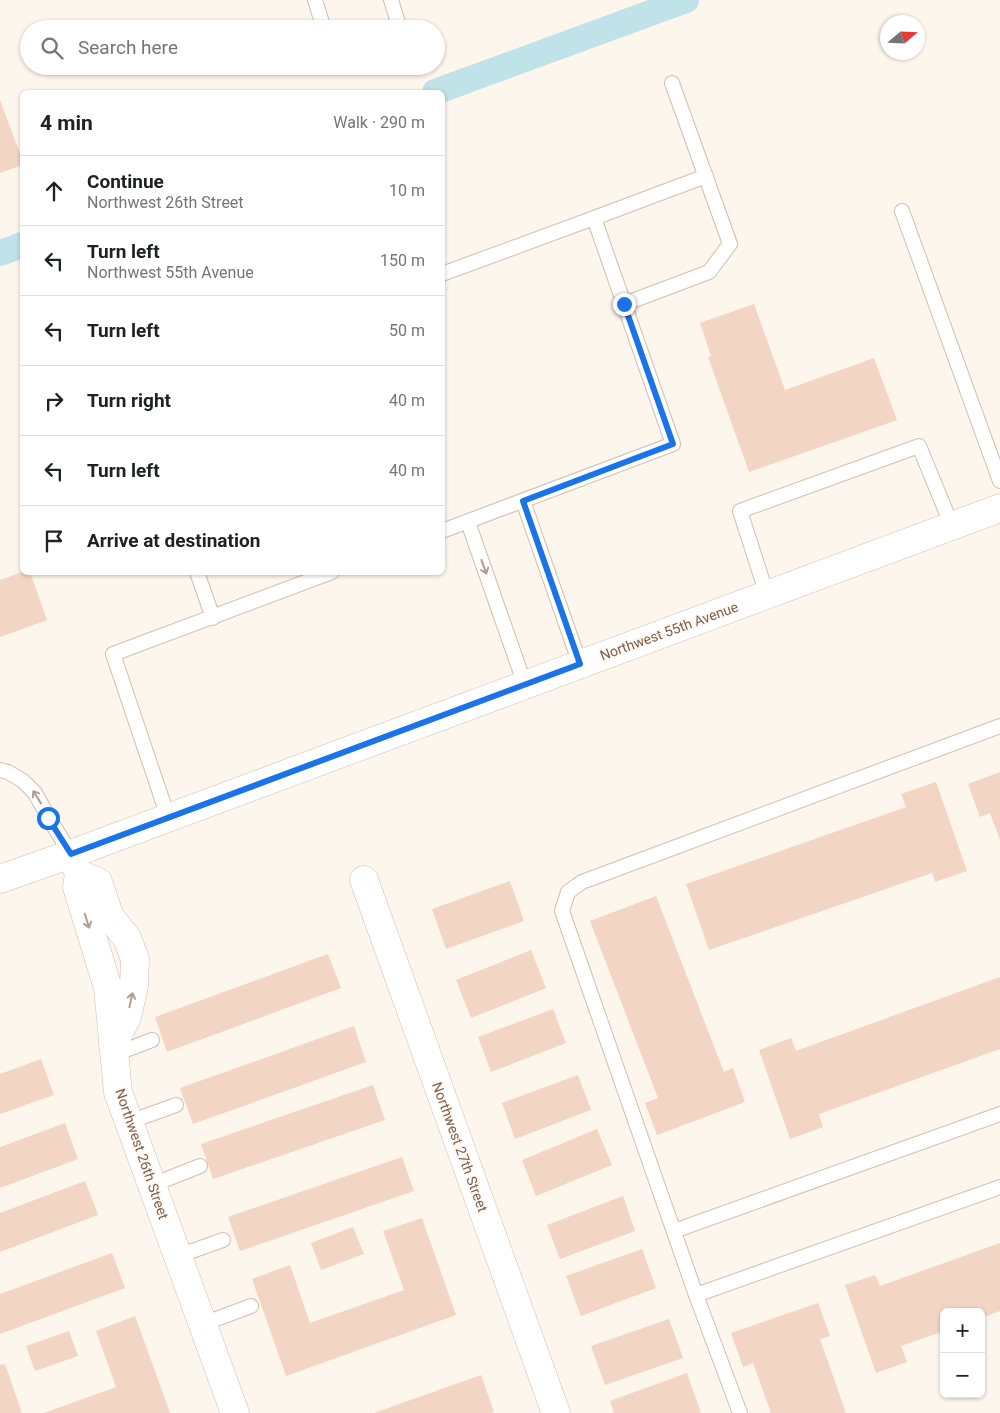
<!DOCTYPE html>
<meta charset="utf-8">
<style>
:root{--surface:#fff;--page:#f2f2f2;--text:#202124;--muted:#757577;--line:#e0e0e0}
body{margin:0;font-family:Roboto,sans-serif;background:var(--page);color:var(--text)}
.controls{position:absolute;right:15px;bottom:15px;display:grid;overflow:hidden;border-radius:8px;box-shadow:0 1px 4px #0004}
.controls button{width:45px;height:45px;display:grid;place-items:center;padding:0;border:0;border-bottom:1px solid var(--line);background:var(--surface);color:var(--text);font:25px sans-serif}
.compass{position:absolute;left:880px;top:15px;width:45px;height:45px;border-radius:50%;background:var(--surface);box-shadow:0 1px 4px #0004;rotate:71deg}
.stop{position:absolute;width:15px;height:15px;margin:-11px;border:4px solid #1a73e8;border-radius:50%;background:#fff}
.stop.end{background:#1a73e8;border-color:#fff;box-shadow:0 1px 5px #0008}
.list{margin:0;padding:0;list-style:none}
h2{display:flex;justify-content:space-between;align-items:center;height:65px;margin:0;padding:0 20px;font-size:21px}
h2 small{font-size:16px;font-weight:400;color:var(--muted)}
.list li{display:grid;grid-template-columns:32px 1fr auto;gap:15px;align-items:center;box-sizing:border-box;height:70px;padding:0 20px;border-top:1px solid var(--line)}
.list b{display:block;font-size:19px;white-space:nowrap}
.list p{margin:0;font-size:16px;white-space:nowrap;color:var(--muted)}
.list em{font-size:16px;font-style:normal;color:var(--muted)}
.icon{flex:none;width:28px;height:28px;fill:none;stroke:currentColor;stroke-width:2;stroke-linecap:round;stroke-linejoin:round}
.map{position:relative;flex:none;width:1000px;height:1413px;overflow:hidden}
.search{position:absolute;background:var(--surface);box-shadow:0 1px 4px #0004;left:20px;top:20px;width:425px;height:55px;display:flex;align-items:center;gap:12px;box-sizing:border-box;padding:0 18px;border-radius:28px;color:var(--muted);font-size:19px}
.panel{position:absolute;background:var(--surface);box-shadow:0 1px 4px #0004;left:20px;top:90px;width:425px;height:485px;border-radius:8px}
.map>svg:first-child{display:block}
</style>
<div class="map">
<svg width="1000" height="1413" viewBox="0 0 1000 1413">
<rect width="100%" height="100%" fill="#fdf6ec"/>
<g fill="none" stroke-linecap="round" stroke-linejoin="round">
<g stroke="#bfe3e8" stroke-width="26">
<polyline points="435,92 686,0"/>
<polyline points="0,253 22,245"/>
</g>
</g>
<g fill="#f3d5c3">
<polygon points="0,100 22,159 22,165 0,173"/>
<polygon points="754,304 785,390 874,358 897,420 749,472 708,357 711,356 700,323"/>
<polygon points="22,572 30,572 47,620 0,637 0,580"/>
<polygon points="1000,772 1000,840 990,813 980,817 968,784"/>
<polygon points="936,782 967,871 935,882 932,873 709,950 686,884 906,807 901,794"/>
<polygon points="510,881 524,921 446,949 432,909"/>
<polygon points="656,896 724,1072 733,1068 745,1102 657,1135 645,1103 658,1098 590,921"/>
<polygon points="531,950 546,988 471,1018 456,980"/>
<polygon points="328,954 341,988 167,1052 155,1017"/>
<polygon points="1000,977 1000,1049 819,1114 823,1127 790,1139 759,1050 791,1038 796,1051"/>
<polygon points="553,1009 566,1043 491,1072 478,1037"/>
<polygon points="354,1026 366,1062 193,1124 180,1088"/>
<polygon points="41,1059 54,1095 0,1114 0,1074"/>
<polygon points="578,1075 591,1110 515,1139 502,1103"/>
<polygon points="373,1085 385,1120 213,1179 201,1144"/>
<polygon points="65,1123 78,1159 0,1188 0,1147"/>
<polygon points="597,1129 612,1165 536,1196 522,1160"/>
<polygon points="402,1157 414,1191 240,1251 228,1217"/>
<polygon points="85,1181 98,1215 0,1252 0,1213"/>
<polygon points="623,1196 635,1231 560,1259 547,1225"/>
<polygon points="422,1218 456,1315 286,1376 252,1279 290,1265 310,1323 404,1290 383,1231"/>
<polygon points="353,1227 364,1254 321,1270 311,1243"/>
<polygon points="1000,1243 1000,1311 981,1318 981,1312 944,1312 944,1331 901,1346 907,1362 876,1373 845,1285 875,1275 880,1286"/>
<polygon points="642,1249 656,1288 581,1316 566,1276"/>
<polygon points="112,1253 125,1288 0,1334 0,1294"/>
<polygon points="818,1303 830,1336 820,1339 846,1413 771,1413 753,1363 743,1367 731,1333"/>
<polygon points="135,1316 170,1413 44,1413 116,1387 96,1331"/>
<polygon points="669,1319 683,1358 605,1385 591,1346"/>
<polygon points="69,1331 78,1356 35,1371 26,1346"/>
<polygon points="5,1364 22,1413 0,1413 0,1365"/>
<polygon points="687,1373 701,1413 614,1413 610,1401"/>
<polygon points="481,1375 494,1412 490,1413 374,1413"/>
</g>
<g fill="none" stroke-linecap="round" stroke-linejoin="round">
<defs>
<g id="service">
<polyline points="315,0 324,29"/>
<polyline points="391,0 400,29"/>
<polyline points="902,211 1000,481"/>
<polyline points="594,218 706,176"/>
<polyline points="442,274 594,218 673,444 442,531"/>
<polyline points="624,304 709,272 730,244 672,83"/>
<polyline points="523,501 580,664"/>
<polyline points="468,522 525,685"/>
<polyline points="197,572 213,618"/>
<polyline points="767,595 740,511 919,446 952,526"/>
<polyline points="0,770 8,772 23,781 35,793 50,820 71,854"/>
<polyline points="168,817 113,654 332,572"/>
<polyline points="113,1055 152,1040"/>
<polyline points="129,1122 176,1105"/>
<polyline points="152,1185 200,1166"/>
<polyline points="674,1231 1000,1114"/>
<polyline points="178,1256 223,1240"/>
<polyline points="696,1295 1000,1187"/>
<polyline points="203,1324 251,1306"/>
<polyline points="740,1413 696,1295 562,911 568,892 582,882 1000,726"/>
</g>
<g id="minor">
<polyline points="71,854 79,874 77,887 108,988 118,1092 235,1413"/>
<polyline points="79,874 98,882 110,917 127,938 135,959 134,986 127,1017 113,1044"/>
<polyline points="0,879 71,854 1000,508"/>
<polyline points="364,880 556,1413"/>
</g>
</defs>
<use href="#service" stroke="#d1beb0" stroke-width="16"/>
<use href="#minor" stroke="#d1beb0" stroke-width="29"/>
<use href="#service" stroke="#fff" stroke-width="14"/>
<use href="#minor" stroke="#fff" stroke-width="28"/>
</g>
<defs><path id="oneway-shaft" d="M-6 0H5M1.5-3L5.5 0L1.5 3" fill="none" stroke-width="1.6" stroke-linecap="round" stroke-linejoin="round" transform="scale(1.25)"/></defs>
<g stroke="#af9d94">
<use href="#oneway-shaft" transform="translate(484 567) rotate(70)"/>
<use href="#oneway-shaft" transform="translate(37 797) rotate(-122)"/>
<use href="#oneway-shaft" transform="translate(87 921) rotate(73)"/>
<use href="#oneway-shaft" transform="translate(131 1000) rotate(-78)"/>
</g>
<g fill="none" stroke-linecap="round" stroke-linejoin="round">
<polyline stroke="#1a73e8" stroke-width="6" points="48,818 71,854 580,664 523,501 673,444 624,304"/>
</g>
<g text-anchor="middle" stroke-width="4.5" stroke-linejoin="round" paint-order="stroke">
<g font-size="14" fill="#7a5c4d" stroke="#fffaf3">
<text transform="translate(669 631) rotate(-20)" y="5">Northwest 55th Avenue</text>
<text transform="translate(460 1147) rotate(70)" y="5">Northwest 27th Street</text>
<text transform="translate(142 1154) rotate(71)" y="5">Northwest 26th Street</text>
</g>
</g>
</svg>
<div class="controls">
<button>+</button>
<button>−</button>
</div>
<svg class="compass" viewBox="-18 -18 36 36"><path d="M0-13l5 13h-10z" fill="#e53935"/><path d="M0 13l5-13h-10z" fill="#757577"/></svg>
<div class="stop" style="left:48px;top:818px"></div>
<div class="stop end" style="left:624px;top:304px"></div>
<div class="search"><svg class="icon" aria-label="search" viewBox="0 0 24 24"><circle cx="10" cy="10" r="6"/><path d="M15 15l6 6"/></svg>Search here</div>
<section class="panel">
<h2>4 min<small>Walk · 290 m</small></h2>
<ul class="list">
<li><svg class="icon" aria-label="ahead" viewBox="0 0 24 24"><path d="M12 20V5M6 11l6-6 6 6"/></svg><div><b>Continue</b><p>Northwest 26th Street</p></div><em>10 m</em></li>
<li><svg class="icon" aria-label="left" viewBox="0 0 24 24"><path d="M17 20v-9H6M10 6l-5 5 5 5"/></svg><div><b>Turn left</b><p>Northwest 55th Avenue</p></div><em>150 m</em></li>
<li><svg class="icon" aria-label="left" viewBox="0 0 24 24"><path d="M17 20v-9H6M10 6l-5 5 5 5"/></svg><div><b>Turn left</b></div><em>50 m</em></li>
<li><svg class="icon" aria-label="right" viewBox="0 0 24 24"><path d="M7 20v-9h11M14 6l5 5-5 5"/></svg><div><b>Turn right</b></div><em>40 m</em></li>
<li><svg class="icon" aria-label="left" viewBox="0 0 24 24"><path d="M17 20v-9H6M10 6l-5 5 5 5"/></svg><div><b>Turn left</b></div><em>40 m</em></li>
<li><svg class="icon" aria-label="arrive" viewBox="0 0 24 24"><path d="M6 21V4h12l-3 4 3 4H6"/></svg><div><b>Arrive at destination</b></div></li>
</ul>
</section>
</div>
